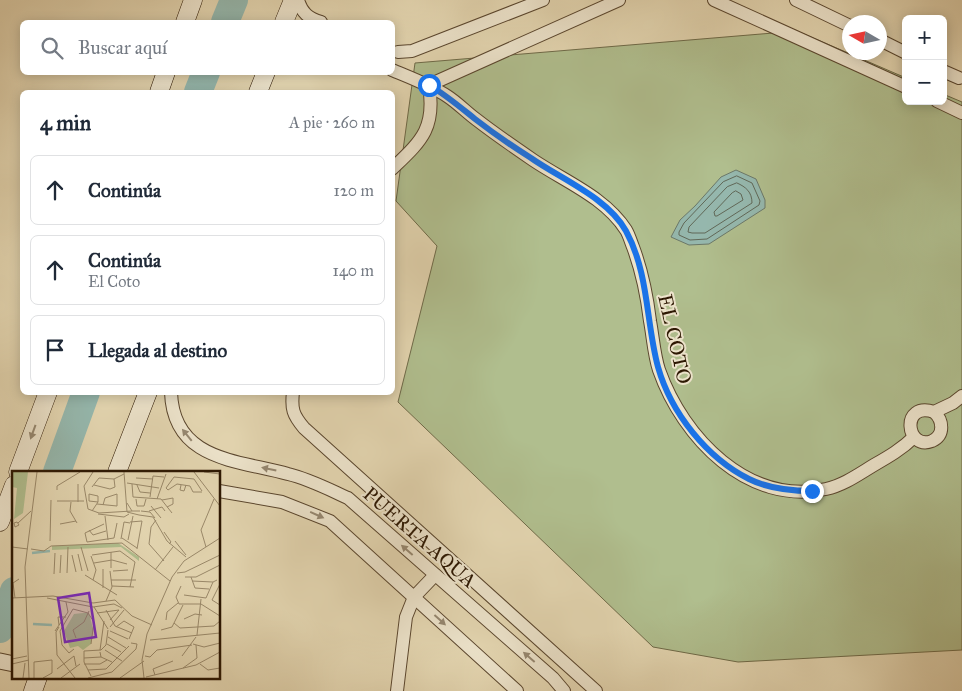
<!DOCTYPE html>
<html lang="es">
<meta charset="utf-8">
<style>
:root{--surface:#fff;--page:#f6f6f7;--text:#1f2937;--muted:#747a83;--line:#e0e1e3}
body{margin:0;font-family:"IM FELL Great Primer",serif;background:var(--page);color:var(--text)}
.controls{position:absolute;right:15px;top:15px;display:grid;overflow:hidden;border-radius:8px;box-shadow:0 2px 12px #0003}
.controls button{width:45px;height:45px;display:grid;place-items:center;padding:0;border:0;border-bottom:1px solid var(--line);background:var(--surface);color:var(--text);font:25px sans-serif}
.compass{position:absolute;left:842px;top:15px;width:45px;height:45px;border-radius:50%;background:var(--surface);box-shadow:0 2px 12px #0003;rotate:279deg}
.stop{position:absolute;width:15px;height:15px;margin:-11px;border:4px solid #1a73e8;border-radius:50%;background:#fff}
.stop.end{background:#1a73e8;border-color:#fff;box-shadow:0 1px 5px #0008}
.list{margin:0;padding:0;list-style:none}
h2{display:flex;justify-content:space-between;align-items:center;height:65px;margin:0;padding:0 20px;font-size:21px}
h2 small{font-size:16px;font-weight:400;color:var(--muted)}
.list li{display:grid;grid-template-columns:32px 1fr auto;gap:15px;align-items:center;box-sizing:border-box;height:70px;margin:0 10px 10px;padding:0 10px;border:1px solid var(--line);border-radius:8px}
.list b{display:block;font-size:19px;white-space:nowrap}
.list p{margin:0;font-size:16px;white-space:nowrap;color:var(--muted)}
.list em{font-size:16px;font-style:normal;color:var(--muted)}
.icon{flex:none;width:28px;height:28px;fill:none;stroke:currentColor;stroke-width:2;stroke-linecap:round;stroke-linejoin:round}
.map{position:relative;flex:none;width:962px;height:691px;overflow:hidden}
.search{position:absolute;background:var(--surface);box-shadow:0 2px 12px #0003;left:20px;top:20px;width:375px;height:55px;display:flex;align-items:center;gap:12px;box-sizing:border-box;padding:0 18px;border-radius:8px;color:var(--muted);font-size:19px}
.panel{position:absolute;background:var(--surface);box-shadow:0 2px 12px #0003;left:20px;top:90px;width:375px;height:305px;border-radius:8px}
.map>svg:first-child{display:block}
</style>
<div class="map">
<svg width="962" height="691" viewBox="0 0 962 691">
<rect width="100%" height="100%" fill="#e3d5b0"/>
<filter id="stains"><feTurbulence type="fractalNoise" baseFrequency=".004" numOctaves="4"/><feColorMatrix values="0 0 0 0 .2 0 0 0 0 .09 0 0 0 0 .02 0 0 0 .5 -.17"/></filter>
<radialGradient id="worn" r=".72"><stop offset=".6" stop-color="#630" stop-opacity="0"/><stop offset="1" stop-color="#630" stop-opacity=".3"/></radialGradient>
<polygon fill="#b0be8e" stroke="#6e6a48" points="797,31 906,78 906,101 943,101 943,94 962,102 962,650 738,662 653,647 398,402 437,246 396,201 415,63"/>
<polygon fill="#95b8ae" stroke="#6b7869" points="736,170 756,179 765,200 765,208 709,244 689,245 671,237 680,220 695,206 721,177"/>
<g fill="none" stroke-linecap="round" stroke-linejoin="round">
<g stroke="#606858" stroke-width="1">
<polygon points="737,176 752,183 760,201 759,205 707,239 690,240 679,235 679,232 684,223 723,182"/>
<path d="M737 183C746 187 752 192 752 203L705 233H692L688 232 689 227 727 187Z"/>
<polygon points="736,191 741,194 743,200 717,216 715,216 714,212 732,193"/>
</g>
<g stroke="#95b8ae" stroke-width="28">
<polyline points="225,22 234,0"/>
<polyline points="198,92 206,72"/>
<polyline points="57,472 86,392"/>
<polyline points="0,629 14,591"/>
</g>
<defs>
<g id="minor">
<path d="M298 0C302 13 308 18 321 22"/>
<polyline points="714,0 906,87"/>
<polyline points="796,0 850,26"/>
<polyline points="880,40 906,53"/>
<polyline points="398,52 412,51 543,0"/>
<path d="M392 70C411 78 430 85 447 96 458 103 467 113 477 120 495 134 514 147 533 160 564 181 605 197 626 230 629 235 631 242 633 247 642 271 647 296 650 321 653 337 654 355 659 370 683 438 748 506 826 489 844 485 859 474 874 465 888 457 902 449 914 437"/>
<polyline points="943,71 959,78"/>
<polyline points="937,101 962,113"/>
<path d="M392 169C421 141 436 129 429 85L619 0"/>
<path d="M171 392C173 461 238 460 288 474 309 479 328 489 348 498L553 678 564 691"/>
<path d="M293 392C291 409 293 415 304 428L596 691"/>
<path d="M934 412C943 420 945 435 932 441 906 451 900 401 934 412L953 403 962 396"/>
<polyline points="219,491 282,502 330,521 517,691"/>
<polyline points="397,691 406,617 414,597 435,575"/>
</g>
<polyline id="tertiary" points="0,661 14,664"/>
<g id="secondary">
<polyline points="185,22 193,0"/>
<polyline points="284,22 293,0"/>
<polyline points="159,92 166,72"/>
<polyline points="258,92 266,72"/>
<polyline points="18,472 48,392"/>
<polyline points="117,472 148,392"/>
<polyline points="0,522 14,485"/>
<polyline points="33,691 38,677"/>
</g>
</defs>
<use href="#minor" stroke="#5a462e" stroke-width="14"/>
<use href="#tertiary" stroke="#5a462e" stroke-width="17"/>
<use href="#secondary" stroke="#2c1702" stroke-width="19"/>
<use href="#minor" stroke="#ede4cc" stroke-width="12"/>
<use href="#tertiary" stroke="#ede4cc" stroke-width="15"/>
<use href="#secondary" stroke="#ede4cc" stroke-width="18"/>
</g>
<defs><path id="oneway-solid" d="M-6-.8H1V-3.2L6.5 0L1 3.2V.8H-6Z" transform="scale(1.25)"/></defs>
<g fill="#968871">
<use href="#oneway-solid" transform="translate(33 432) rotate(110)"/>
<use href="#oneway-solid" transform="translate(187 435) rotate(-129)"/>
<use href="#oneway-solid" transform="translate(269 469) rotate(-168)"/>
<use href="#oneway-solid" transform="translate(317 515) rotate(24)"/>
<use href="#oneway-solid" transform="translate(407 550) rotate(-139)"/>
<use href="#oneway-solid" transform="translate(440 620) rotate(42)"/>
<use href="#oneway-solid" transform="translate(529 657) rotate(-139)"/>
</g>
<g fill="none" stroke-linecap="round" stroke-linejoin="round">
<path stroke="#1a73e8" stroke-width="6" d="M429 85C446 95 460 107 475 119 493 133 512 146 531 158 561 179 608 198 626 231 649 273 646 323 658 367 671 413 707 458 749 479 769 489 791 491 812 491"/>
</g>
<g text-anchor="middle" stroke-width="4" stroke-linejoin="round" paint-order="stroke">
<g font-size="20" fill="#2c1702" stroke="#ede4cc">
<text transform="translate(675 339) rotate(77)" y="7">EL COTO</text>
<text transform="translate(420 537) rotate(41)" y="7">PUERTA AQUA</text>
</g>
</g>
<g transform="translate(12 471)">
<rect width="208" height="208" fill="#e3d5b0"/>
<path d="M1 1H16L11 42 2 48 5 17 0 16ZM106 72 127 86V90L109 76 40 79V75ZM71 142H77L81 158 79 173 71 179 66 175 58 177 52 160 62 143Z" fill="#b0be8e"/>
<path fill="none" stroke="#95b8ae" stroke-width="2.5" d="M20 82 38 80M21 153 40 154"/>
<path fill="none" stroke="#9a896a" stroke-width="1" d="M81 1 72 15 76 38 87 42 120 40M112 1 115 41 127 44M182 1 208 35M192 1 208 3M124 7 141 8M115 12 147 17M120 13 121 26 149 28 160 42M82 14 98 18 103 16 102 8M125 14 128 21 138 22M169 14 168 19 172 20 174 14M80 16 87 7 102 8 112 3M45 19V15L68 1M190 21H181L178 15 165 13 156 19 154 17 162 6 182 8 190 20M138 26 141 5 152 6M124 28 125 35H132L134 28M145 28 154 3M150 29 161 27V33L155 36M45 30H72M59 31 58 40 65 52M66 31V13M115 32 120 40H128M85 33 105 35V23L93 27 91 34M139 35 149 47M80 40 86 31V25L77 23V30L86 31M129 40 138 41 143 47M137 40 150 36 153 40M86 43 112 46 117 43M127 44 141 46 155 70 174 86M93 45 96 69M144 49 139 56 137 73 152 90M5 51 7 54 3 56 2 52ZM118 51 130 50 125 78M6 52 19 40M48 53 64 50M92 53 73 62 75 71 102 67 105 52M77 59 81 64 94 60M152 61 159 71 157 73M110 67 125 77M109 68 112 51 118 52M116 69 121 45M38 70 39 29M163 70 174 84M0 76 16 78M69 76 76 100M194 76 189 59 202 28M19 78 32 80 39 75 110 72 158 110M99 81V97M66 83 70 100M60 84 64 101M80 84 108 80 123 91 118 116M79 85 84 99 81 109M82 92 100 89 115 93M91 98V117M143 99 161 76M101 100 116 99M48 102 49 84M55 102 56 76M165 102 173 101 208 84M42 103 43 82M73 104 105 124M173 106H184L208 94M179 106 183 117 197 118M99 109H124M180 110 201 111M208 113 200 129 208 134M100 115 122 116M169 115 164 126 167 133H189L208 145M172 124 194 127 201 111 205 109M0 127 41 125 81 132 103 129 120 145 140 154M3 127 1 112 7 108M35 127 81 136 102 133 110 137M94 130 100 116 98 100M82 136 96 158M94 139 103 155 120 162M85 142 107 139 98 149M172 148 183 143 190 144M154 149 155 141 166 132M162 152 168 157 202 155 208 150M47 154 46 146H54M47 156 44 161 45 184 63 207M98 156 112 139M104 156 112 150 122 156 117 168M149 159 160 156 171 134M43 160 56 141 54 131M98 160 116 168M185 164 189 128M96 166 114 177M64 167 61 159 72 151 77 140M138 169 208 162M95 173 109 181M181 173 192 176 208 172M62 178 57 182 50 174 48 160 61 138 76 142 82 151 79 173M88 179 92 150M89 179 94 174 96 159M93 179 110 190M72 180V191L79 205M72 180 89 179M88 181 89 186 100 191M133 185 138 186 145 179 180 174M170 185 184 166M72 187 89 186M0 188 15 185M0 193 17 189M72 193H88L95 189M188 193 196 199 208 197M171 197 185 187 184 174M45 198 62 185 64 195M94 198 117 175M76 199 94 198M143 204 141 198 161 190M134 206 184 194 208 181M11 207 13 192M17 207 13 96 25 1M22 207V191L40 189V202L31 207M49 207 68 193M76 207 100 201 124 178 125 173 119 172M108 207 132 190M132 207 130 189 135 163 160 106 172 90 208 67"/>
<path fill="#7b2cbf" fill-opacity="0.15" stroke="#7b2cbf" stroke-width="2.5" d="M77 122 84 166 53 171 46 127Z"/>
<rect width="208" height="208" fill="none" stroke="#2c1702" stroke-width="2.5"/>
</g>
<rect width="100%" height="100%" filter="url(#stains)"/>
<rect width="100%" height="100%" fill="url(#worn)"/>
</svg>
<div class="controls">
<button>+</button>
<button>−</button>
</div>
<svg class="compass" viewBox="-18 -18 36 36"><path d="M0-13l5 13h-10z" fill="#e53935"/><path d="M0 13l5-13h-10z" fill="#747a83"/></svg>
<div class="stop" style="left:429px;top:85px"></div>
<div class="stop end" style="left:812px;top:491px"></div>
<div class="search"><svg class="icon" aria-label="search" viewBox="0 0 24 24"><circle cx="10" cy="10" r="6"/><path d="M15 15l6 6"/></svg>Buscar aquí</div>
<section class="panel">
<h2>4 min<small>A pie · 260 m</small></h2>
<ul class="list">
<li><svg class="icon" aria-label="ahead" viewBox="0 0 24 24"><path d="M12 20V5M6 11l6-6 6 6"/></svg><div><b>Continúa</b></div><em>120 m</em></li>
<li><svg class="icon" aria-label="ahead" viewBox="0 0 24 24"><path d="M12 20V5M6 11l6-6 6 6"/></svg><div><b>Continúa</b><p>El Coto</p></div><em>140 m</em></li>
<li><svg class="icon" aria-label="arrive" viewBox="0 0 24 24"><path d="M6 21V4h12l-3 4 3 4H6"/></svg><div><b>Llegada al destino</b></div></li>
</ul>
</section>
</div>
